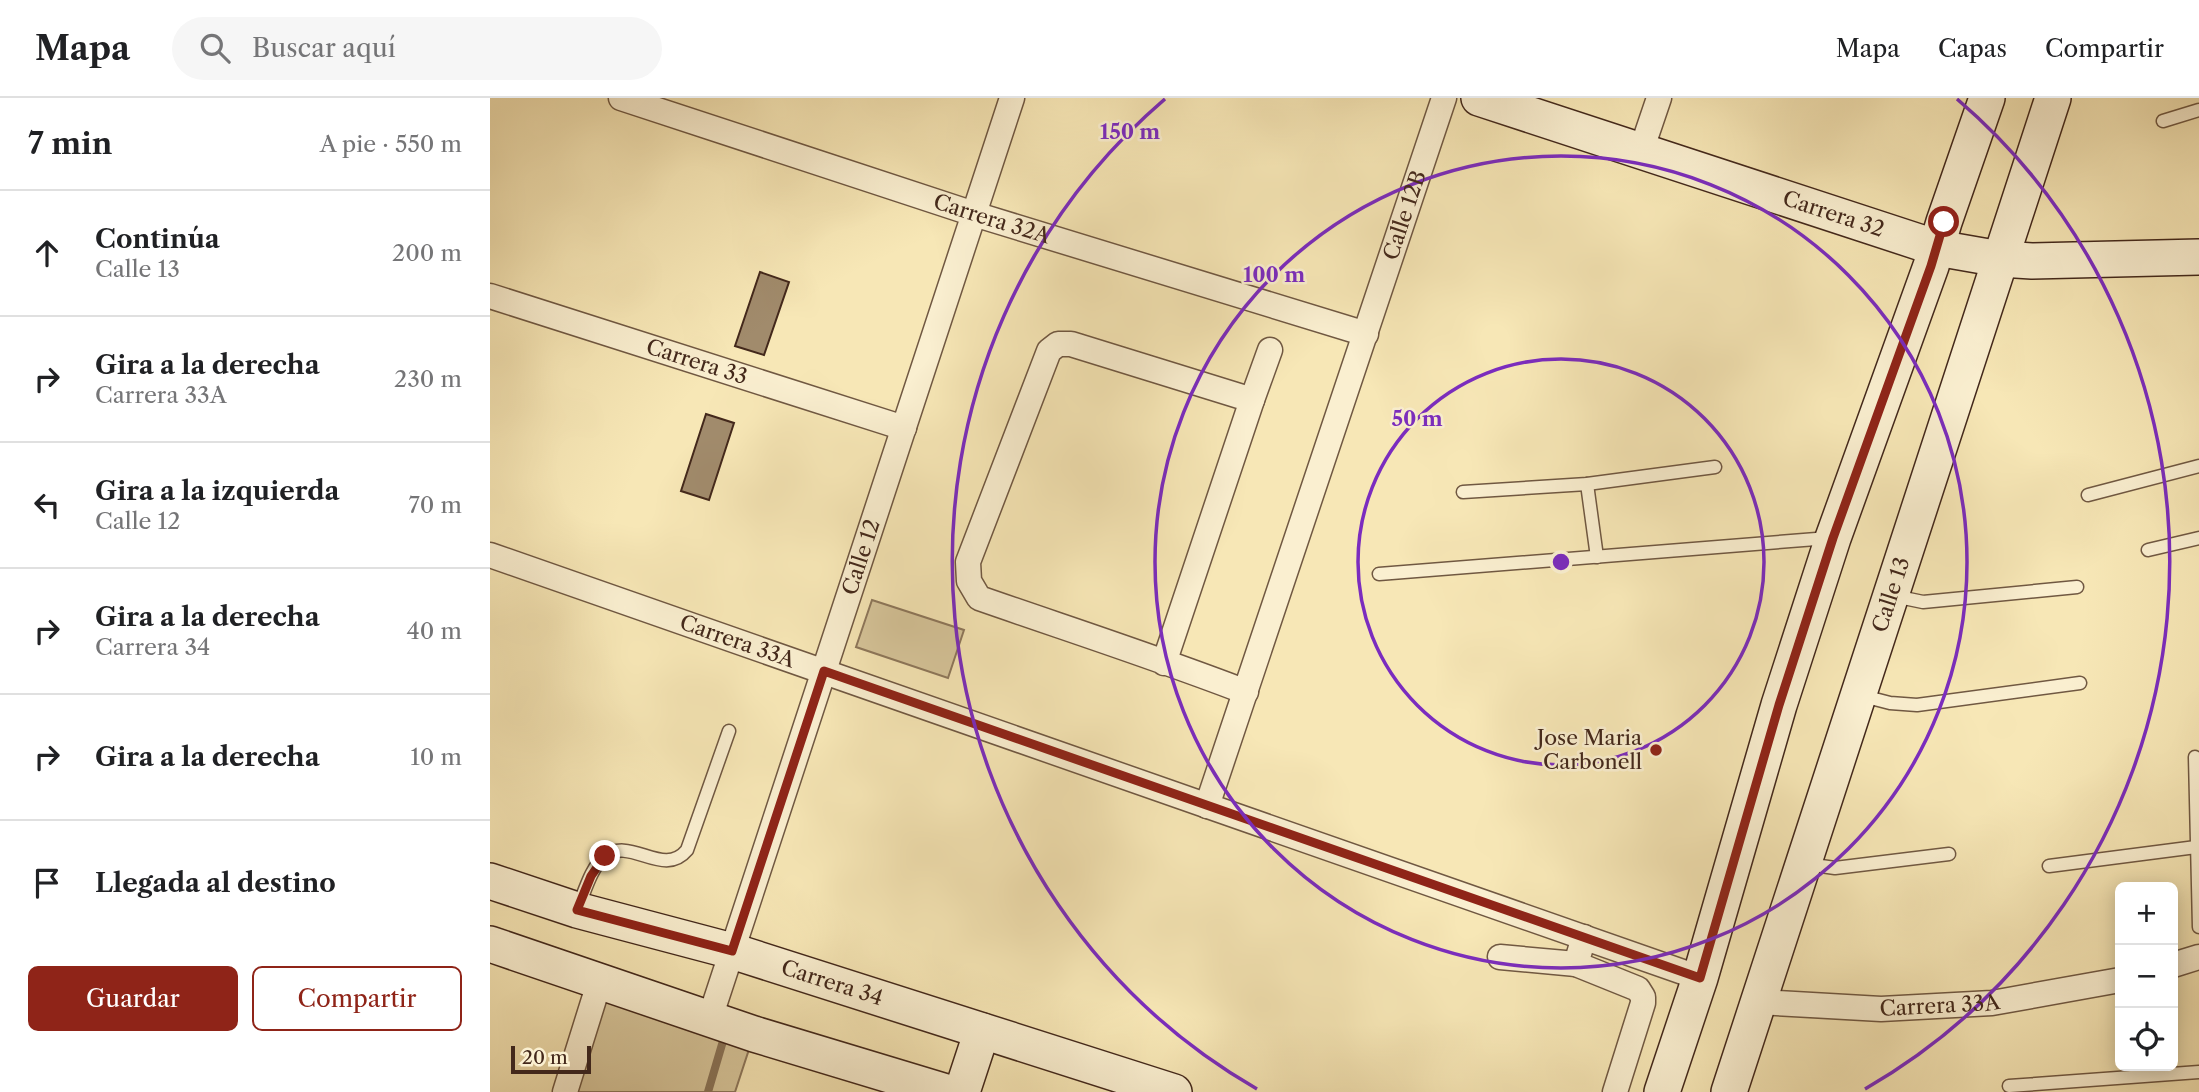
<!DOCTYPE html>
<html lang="es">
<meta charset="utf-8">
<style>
:root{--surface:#fff;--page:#f6f6f6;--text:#202124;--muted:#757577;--line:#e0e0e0;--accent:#8f2418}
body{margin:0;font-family:"Libre Caslon Text",serif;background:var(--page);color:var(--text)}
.controls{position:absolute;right:21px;bottom:21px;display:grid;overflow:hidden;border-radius:10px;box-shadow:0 4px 18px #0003}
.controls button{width:63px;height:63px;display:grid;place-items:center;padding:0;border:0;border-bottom:2px solid var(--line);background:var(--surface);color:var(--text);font:35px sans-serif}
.scale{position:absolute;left:21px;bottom:18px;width:80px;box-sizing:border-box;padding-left:7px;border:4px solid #43281b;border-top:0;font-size:19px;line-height:24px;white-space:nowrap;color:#43281b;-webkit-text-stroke:5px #faefd0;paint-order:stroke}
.stop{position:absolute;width:21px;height:21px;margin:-16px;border:5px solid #8f2418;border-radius:50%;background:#fff}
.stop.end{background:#8f2418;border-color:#fff;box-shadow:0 2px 7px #0008}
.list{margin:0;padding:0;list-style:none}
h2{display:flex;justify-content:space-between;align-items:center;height:91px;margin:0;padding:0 28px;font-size:30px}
h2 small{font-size:23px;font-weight:400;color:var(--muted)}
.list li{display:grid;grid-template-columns:46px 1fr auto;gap:21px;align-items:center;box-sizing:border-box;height:126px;padding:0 28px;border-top:2px solid var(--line)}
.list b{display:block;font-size:26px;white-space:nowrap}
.list p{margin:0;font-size:23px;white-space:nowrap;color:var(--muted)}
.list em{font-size:23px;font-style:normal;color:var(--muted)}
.actions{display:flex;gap:14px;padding:21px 28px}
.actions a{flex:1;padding:16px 0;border:2px solid var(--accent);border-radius:10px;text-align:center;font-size:24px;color:var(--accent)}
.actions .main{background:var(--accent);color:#fff}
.icon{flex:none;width:38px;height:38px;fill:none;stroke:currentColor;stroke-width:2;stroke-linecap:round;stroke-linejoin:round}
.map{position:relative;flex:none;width:1709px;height:994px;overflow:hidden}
header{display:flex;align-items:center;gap:42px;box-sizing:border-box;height:98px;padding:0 35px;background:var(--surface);border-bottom:2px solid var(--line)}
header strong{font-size:33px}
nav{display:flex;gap:38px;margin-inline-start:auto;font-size:24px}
.search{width:490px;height:63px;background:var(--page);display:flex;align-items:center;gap:18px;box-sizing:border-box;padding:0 24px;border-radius:38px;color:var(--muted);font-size:26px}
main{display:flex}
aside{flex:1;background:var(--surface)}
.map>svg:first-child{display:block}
</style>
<header>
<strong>Mapa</strong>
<div class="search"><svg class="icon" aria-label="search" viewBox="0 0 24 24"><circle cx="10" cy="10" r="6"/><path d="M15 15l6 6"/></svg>Buscar aquí</div>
<nav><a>Mapa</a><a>Capas</a><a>Compartir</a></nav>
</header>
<main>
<aside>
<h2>7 min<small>A pie · 550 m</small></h2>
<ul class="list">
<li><svg class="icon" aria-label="ahead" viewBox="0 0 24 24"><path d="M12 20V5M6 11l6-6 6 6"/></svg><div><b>Continúa</b><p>Calle 13</p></div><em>200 m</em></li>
<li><svg class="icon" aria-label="right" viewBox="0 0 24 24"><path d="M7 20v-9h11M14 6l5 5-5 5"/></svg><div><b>Gira a la derecha</b><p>Carrera 33A</p></div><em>230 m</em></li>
<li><svg class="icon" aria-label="left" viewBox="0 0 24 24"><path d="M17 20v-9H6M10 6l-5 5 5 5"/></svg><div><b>Gira a la izquierda</b><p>Calle 12</p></div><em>70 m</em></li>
<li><svg class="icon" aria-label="right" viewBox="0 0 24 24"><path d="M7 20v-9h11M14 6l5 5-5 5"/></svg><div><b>Gira a la derecha</b><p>Carrera 34</p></div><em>40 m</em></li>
<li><svg class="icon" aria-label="right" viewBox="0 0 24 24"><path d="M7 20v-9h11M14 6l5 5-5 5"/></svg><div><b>Gira a la derecha</b></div><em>10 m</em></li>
<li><svg class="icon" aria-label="arrive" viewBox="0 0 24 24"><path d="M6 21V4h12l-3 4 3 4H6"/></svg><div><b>Llegada al destino</b></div></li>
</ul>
<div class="actions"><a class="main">Guardar</a><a>Compartir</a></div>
</aside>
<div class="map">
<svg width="1709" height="994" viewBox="0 0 1709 994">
<rect width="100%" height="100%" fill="#f7e7b6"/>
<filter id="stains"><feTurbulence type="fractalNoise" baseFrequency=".00286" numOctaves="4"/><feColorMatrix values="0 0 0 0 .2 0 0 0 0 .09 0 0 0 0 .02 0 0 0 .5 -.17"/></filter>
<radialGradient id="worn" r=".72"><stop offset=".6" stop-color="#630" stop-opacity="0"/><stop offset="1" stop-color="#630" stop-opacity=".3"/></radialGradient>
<g fill="#d8c79c" stroke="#8e785c" stroke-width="2">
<polygon points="382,502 474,532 458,580 366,549"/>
<polygon points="110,882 264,936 245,994 75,994"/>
</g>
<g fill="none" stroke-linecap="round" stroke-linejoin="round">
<polyline stroke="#8a7458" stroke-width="8" points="218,994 233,943"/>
</g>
<g fill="#a18b6c" stroke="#43281b" stroke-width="2">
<polygon points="270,174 299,184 274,257 245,248"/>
<polygon points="216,316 244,325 219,402 191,393"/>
</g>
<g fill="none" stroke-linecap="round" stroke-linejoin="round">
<defs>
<g id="lane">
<polyline points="1673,23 1709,12"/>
<polyline points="1097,386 1107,459"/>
<polyline points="973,394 1097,386 1225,369"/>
<polyline points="1598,397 1709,368"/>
<polyline points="1658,452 1709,440"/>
<polyline points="889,476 1339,440"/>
<polyline points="1404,498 1433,504 1587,489"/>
<polyline points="1369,597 1400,605 1427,607 1590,585"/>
<polyline points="1705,659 1709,829"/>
<polyline points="1317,766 1345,770 1459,756"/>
<polyline points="1559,768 1706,749"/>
<path d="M88 809C95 793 101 770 114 759 140 737 173 781 197 752L239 633"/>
<polyline points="1519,988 1709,974"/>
</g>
<g id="street">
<path id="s1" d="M131 0 484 116 876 236"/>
<polyline points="1151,53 1169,0"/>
<path id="s2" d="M0 198 414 330"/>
<polyline points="762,302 780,252"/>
<path id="s3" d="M0 457 1210 880"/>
<path d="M674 565 762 302 581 246H568L559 253 478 464 479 483 489 500C578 531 668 560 756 594"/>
<path id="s4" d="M717 708 954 0"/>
<polyline points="1094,839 1086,866 1148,891 1153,899 1153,905 1125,994"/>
<polyline points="1010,859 1086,866"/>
<polyline points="1683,867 1709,859"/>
<path id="s5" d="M1268 904 1391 911 1502 905 1630 882"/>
<path id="s6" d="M220 920 522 0"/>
<polyline points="75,994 110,882"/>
</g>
<g id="secondary">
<path id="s7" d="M989 0 1447 150 1510 161 1542 163 1709 159"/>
<path id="s8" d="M0 783 87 812 242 853 684 994"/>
<polyline points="0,846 264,936 456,994"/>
<polyline points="472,994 492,933"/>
<polyline points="1172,994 1210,880 1289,607 1343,440 1441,168 1454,124 1497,0"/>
<path id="s9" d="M1239 994 1563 0"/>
</g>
</defs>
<use href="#lane" stroke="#705842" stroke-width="15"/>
<use href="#street" stroke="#705842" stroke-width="27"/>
<use href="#secondary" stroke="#43281b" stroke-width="38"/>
<use href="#lane" stroke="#faefd0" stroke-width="12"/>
<use href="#street" stroke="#faefd0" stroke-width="24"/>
<use href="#secondary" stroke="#faefd0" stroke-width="35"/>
</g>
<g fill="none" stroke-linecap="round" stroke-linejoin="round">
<polyline stroke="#8f2418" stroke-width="9" points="115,758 101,778 87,812 242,853 334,573 1210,880 1289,607 1343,440 1441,168 1454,124"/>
</g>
<g fill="none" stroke="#7b2cbf" stroke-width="3.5">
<circle cx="1071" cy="464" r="203"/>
<circle cx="1071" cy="464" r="406"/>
<path d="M767 991A609 609 0 0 1 675 1M1467 1A609 609 0 0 1 1375 991"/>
</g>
<circle fill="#8f2418" stroke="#faefd0" stroke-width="2.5" cx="1166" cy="652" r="7"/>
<g text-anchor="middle" stroke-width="5" stroke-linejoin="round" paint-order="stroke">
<g font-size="21" fill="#43281b" stroke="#faefd0">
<text dy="7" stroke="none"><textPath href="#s7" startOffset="373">Carrera 32</textPath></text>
<text dy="7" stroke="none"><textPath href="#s4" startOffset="623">Calle 12B</textPath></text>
<text dy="7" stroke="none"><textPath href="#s1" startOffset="390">Carrera 32A</textPath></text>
<text dy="7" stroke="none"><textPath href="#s2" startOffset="217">Carrera 33</textPath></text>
<text dy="7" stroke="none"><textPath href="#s6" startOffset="485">Calle 12</textPath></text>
<text dy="7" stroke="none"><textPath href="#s9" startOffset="523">Calle 13</textPath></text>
<text dy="7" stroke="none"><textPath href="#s3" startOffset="262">Carrera 33A</textPath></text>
<text dy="7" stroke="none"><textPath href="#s8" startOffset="357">Carrera 34</textPath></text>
<text dy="7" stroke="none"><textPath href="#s5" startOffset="182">Carrera 33A</textPath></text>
</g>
<g font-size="21" fill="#43281b" stroke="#faefd0" text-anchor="end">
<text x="1152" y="647">Jose Maria<tspan x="1152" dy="24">Carbonell</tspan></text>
</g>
</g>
<circle cx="1071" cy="464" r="10" fill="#7b2cbf" stroke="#faefd0" stroke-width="3.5"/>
<g font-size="21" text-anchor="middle" font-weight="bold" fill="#7b2cbf" stroke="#faefd0" stroke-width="5" stroke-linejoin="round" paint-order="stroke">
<text x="640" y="41">150 m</text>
<text x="784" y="184">100 m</text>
<text x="927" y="328">50 m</text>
</g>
<rect width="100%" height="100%" filter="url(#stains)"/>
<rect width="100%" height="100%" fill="url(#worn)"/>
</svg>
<div class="controls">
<button>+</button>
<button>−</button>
<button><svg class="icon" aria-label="locate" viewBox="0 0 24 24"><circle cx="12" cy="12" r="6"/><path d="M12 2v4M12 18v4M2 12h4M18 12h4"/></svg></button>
</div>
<div class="scale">20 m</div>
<div class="stop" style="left:1454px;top:124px"></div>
<div class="stop end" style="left:115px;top:758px"></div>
</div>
</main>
